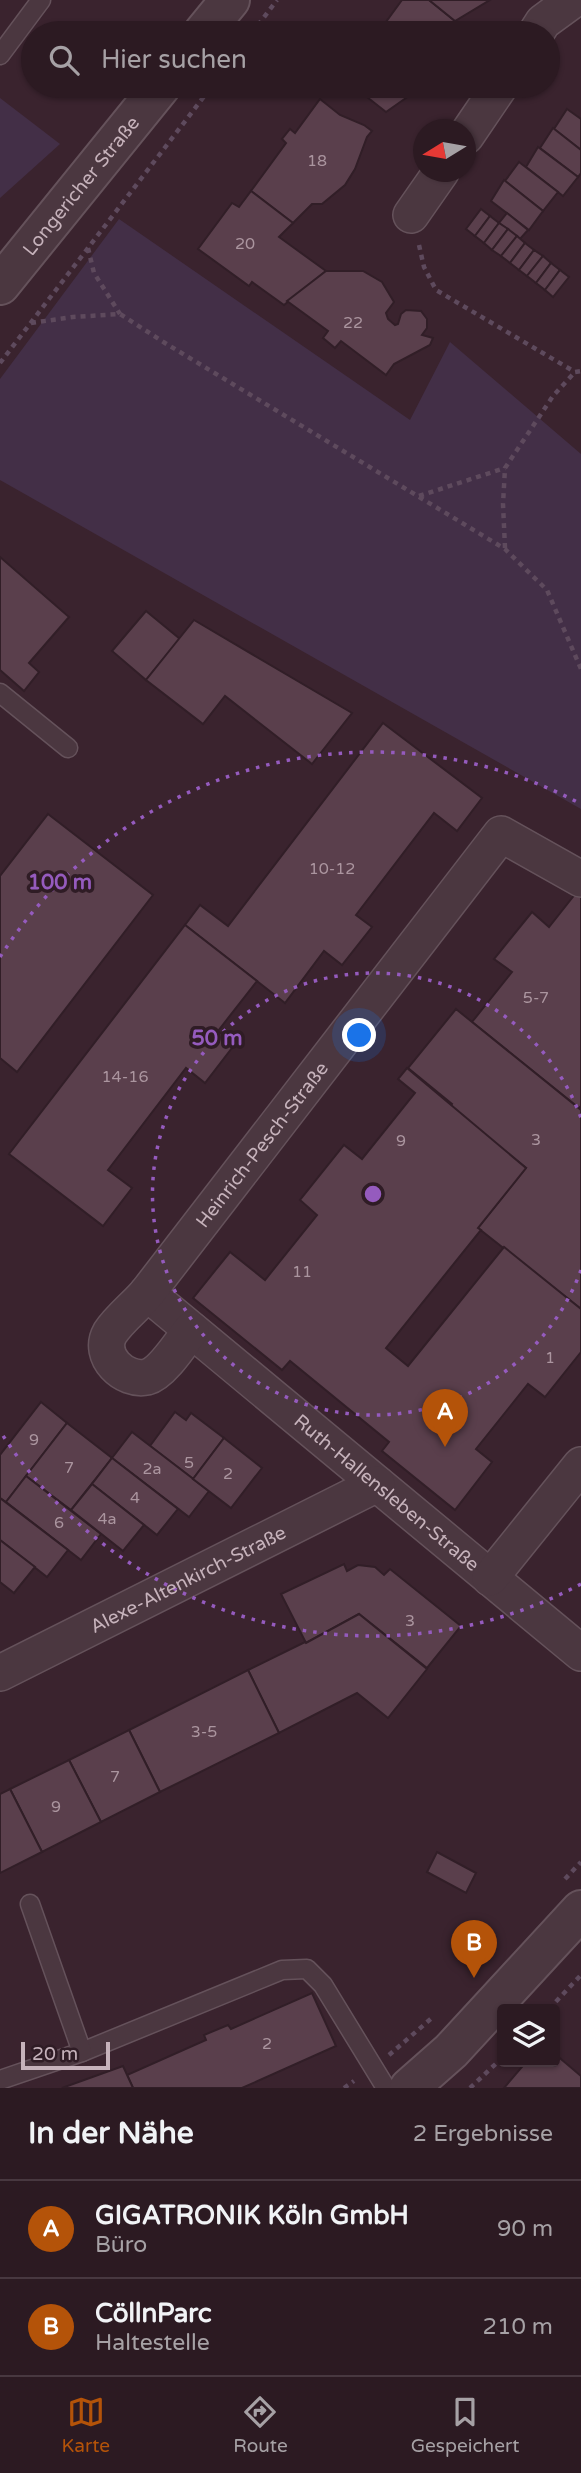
<!DOCTYPE html>
<html lang="de">
<meta charset="utf-8">
<style>
:root{--surface:#2c1a22;--page:#34232a;--text:#f1f3f6;--muted:#a6a1a5;--line:#483840;--accent:#b45309}
body{margin:0;font-family:"Varela Round",sans-serif;background:var(--page);color:var(--text)}
.controls{position:absolute;right:21px;bottom:21px;display:grid;overflow:hidden;border-radius:7px;box-shadow:0 2px 5px #0004}
.controls button{width:63px;height:63px;display:grid;place-items:center;padding:0;border:0;border-bottom:2px solid var(--line);background:var(--surface);color:var(--text);font:35px sans-serif}
.compass{position:absolute;left:413px;top:119px;width:63px;height:63px;border-radius:50%;background:var(--surface);box-shadow:0 2px 5px #0004;rotate:259deg}
.scale{position:absolute;left:21px;bottom:18px;width:89px;box-sizing:border-box;padding-left:7px;border:4px solid #c6b2bb;border-top:0;font-size:19px;line-height:24px;white-space:nowrap;color:#c6b2bb;-webkit-text-stroke:5px #2f1c25;paint-order:stroke}
.you{position:absolute;left:360px;top:1036px;width:24px;height:24px;margin:-18px;border:5px solid #fff;border-radius:50%;background:#1a73e8;box-shadow:0 0 0 10px #1a73e833}
.badge{display:grid;place-items:center;width:46px;height:46px;border-radius:50%;background:var(--accent);color:#fff;font-size:23px;font-weight:700}
.pin{position:absolute;translate:-50% -58px;filter:drop-shadow(0 2px 4px #0008)}
.pin::after{content:'';position:absolute;top:37px;width:24px;height:21px;background:inherit;clip-path:polygon(0 0,100% 0,50% 100%)}
.list{margin:0;padding:0;list-style:none}
h2{display:flex;justify-content:space-between;align-items:center;height:91px;margin:0;padding:0 28px;font-size:30px}
h2 small{font-size:23px;font-weight:400;color:var(--muted)}
.list li{display:grid;grid-template-columns:46px 1fr auto;gap:21px;align-items:center;box-sizing:border-box;height:98px;padding:0 28px;border-top:2px solid var(--line)}
.list b{display:block;font-size:26px;white-space:nowrap}
.list p{margin:0;font-size:23px;white-space:nowrap;color:var(--muted)}
.list em{font-size:23px;font-style:normal;color:var(--muted)}
.icon{flex:none;width:38px;height:38px;fill:none;stroke:currentColor;stroke-width:2;stroke-linecap:round;stroke-linejoin:round}
.map{position:relative;flex:none;width:581px;height:2088px;overflow:hidden}
.search{position:absolute;background:var(--surface);box-shadow:0 2px 5px #0004;left:21px;right:21px;top:21px;height:77px;display:flex;align-items:center;gap:18px;box-sizing:border-box;padding:0 24px;border-radius:38px;color:var(--muted);font-size:26px}
.sheet{height:287px;background:var(--surface)}
nav{display:flex;justify-content:space-around;align-items:center;box-sizing:border-box;height:98px;border-top:2px solid var(--line);background:var(--surface);font-size:19px;color:var(--muted)}
nav a{display:grid;justify-items:center;gap:4px}
nav .on{color:var(--accent)}
.map>svg:first-child{display:block}
</style>
<div class="map">
<svg width="581" height="2088" viewBox="0 0 581 2088">
<rect width="100%" height="100%" fill="#3a232e"/>
<g fill="#432f47">
<polygon points="0,98 60,144 0,198"/>
<polygon points="119,219 410,420 450,342 581,454 581,809 0,480 0,379"/>
</g>
<g fill="#5a3f4c" stroke="#311e27" stroke-width="2">
<polygon points="402,0 429,0 455,21 449,33 368,33 373,25 380,30"/>
<polygon points="429,0 490,0 455,21"/>
<polygon points="353,86 423,86 386,112"/>
<polygon points="320,99 340,115 364,125 372,131 367,137 355,169 345,185 322,204 312,204 293,223 251,191 286,143 282,139 290,129 295,133"/>
<polygon points="567,109 581,119 581,150 554,129"/>
<polygon points="553,128 581,150 581,173 578,177 540,148"/>
<polygon points="538,147 578,177 563,196 526,167"/>
<polygon points="519,162 558,192 543,211 505,181"/>
<polygon points="504,180 543,211 529,230 491,201"/>
<polygon points="251,191 293,223 279,237 326,271 284,305 252,282 249,286 198,249 232,203 239,207"/>
<polygon points="481,209 490,216 475,236 466,229"/>
<polygon points="507,213 528,230 520,239 499,223"/>
<polygon points="490,216 499,223 484,243 475,236"/>
<polygon points="499,223 508,229 492,250 484,243"/>
<polygon points="508,229 517,236 501,256 492,250"/>
<polygon points="517,236 525,243 510,263 501,256"/>
<polygon points="525,243 534,250 519,270 510,263"/>
<polygon points="534,250 543,256 527,276 519,270"/>
<polygon points="543,256 551,263 536,283 527,276"/>
<polygon points="551,263 560,270 545,290 536,283"/>
<polygon points="560,270 569,277 553,297 545,290"/>
<polygon points="326,271 363,271 382,282 394,302 386,313 388,319 395,325 398,324 401,314 406,310 421,311 427,319 427,328 422,335 433,338 430,345 394,364 386,375 341,341 335,348 323,338 328,331 287,301"/>
<polygon points="0,557 69,617 29,663 39,672 24,691 0,670"/>
<polygon points="146,611 180,639 146,680 112,651"/>
<polygon points="194,620 352,713 312,764 225,696 203,724 146,680"/>
<polygon points="383,723 482,798 457,831 434,813 356,915 372,927 342,965 324,951 285,1003 185,925 200,905 228,926"/>
<polygon points="48,814 153,895 17,1072 0,1058 0,876"/>
<polygon points="576,893 581,896 581,1106 579,1108 472,1022 512,972 494,959 532,912 549,927"/>
<polygon points="185,925 257,981 218,1031 235,1044 205,1083 186,1068 108,1170 132,1188 103,1226 9,1154"/>
<polygon points="456,1009 581,1110 581,1309 478,1228 526,1168 450,1107 452,1104 408,1068"/>
<polygon points="407,1068 526,1168 478,1228 481,1230 386,1348 408,1366 504,1247 581,1309 581,1352 545,1397 528,1384 476,1449 492,1462 455,1510 382,1451 389,1442 290,1361 282,1370 193,1298 230,1252 265,1280 317,1215 300,1200 344,1145 362,1159 415,1093 398,1079"/>
<polygon points="41,1402 67,1423 6,1502 0,1498 0,1455"/>
<polygon points="175,1412 186,1420 191,1413 224,1438 193,1479 150,1446"/>
<polygon points="67,1423 112,1458 71,1510 26,1476"/>
<polygon points="132,1432 209,1491 189,1517 112,1458"/>
<polygon points="224,1438 262,1468 231,1508 193,1479"/>
<polygon points="112,1458 178,1509 157,1535 92,1484"/>
<polygon points="26,1476 101,1534 81,1560 6,1502"/>
<polygon points="92,1484 144,1525 123,1551 71,1510"/>
<polygon points="0,1498 68,1550 47,1577 0,1540"/>
<polygon points="0,1540 35,1567 14,1593 0,1582"/>
<polygon points="344,1564 347,1571 358,1565 375,1567 384,1575 390,1569 461,1626 427,1668 359,1614 306,1643 281,1594"/>
<polygon points="359,1614 427,1669 388,1718 357,1693 279,1733 248,1670 305,1642 306,1643"/>
<polygon points="248,1670 279,1733 160,1792 129,1730"/>
<polygon points="129,1730 160,1792 101,1822 69,1760"/>
<polygon points="69,1760 101,1822 42,1852 10,1789"/>
<polygon points="10,1789 42,1852 0,1873 0,1794"/>
<polygon points="437,1852 476,1873 466,1893 427,1872"/>
<polygon points="312,1993 336,2046 242,2088 133,2088 127,2075 206,2040 204,2035 228,2025 231,2029"/>
<polygon points="555,2054 581,2076 581,2088 504,2088 526,2062 555,2062"/>
<polygon points="123,2066 133,2088 62,2088"/>
</g>
<g fill="none" stroke-linecap="round" stroke-linejoin="round">
<defs>
<g id="service">
<polyline points="0,55 41,0"/>
<polyline points="0,693 68,748"/>
<polyline points="82,2052 282,1970 307,1969 323,1985 386,2088"/>
<polyline points="0,2080 82,2052 30,1904"/>
</g>
<g id="minor">
<polyline points="536,33 543,22 573,0"/>
<polyline points="466,136 500,86"/>
<polyline points="411,215 441,172"/>
<path id="s1" d="M147 1293 581 1653"/>
<path id="s2" d="M191 1330C182 1342 162 1373 147 1377 124 1382 97 1356 110 1333 119 1319 136 1306 147 1293L501 834 581 879"/>
<polyline points="490,1578 581,1465"/>
<path id="s3" d="M0 1673 377 1484"/>
</g>
<g id="tertiary">
<polyline points="203,33 230,0"/>
<path id="s4" d="M0 285 161 86"/>
<polyline points="409,2088 451,2051 581,1910"/>
</g>
</defs>
<use href="#service" stroke="#65525b" stroke-width="21"/>
<use href="#minor" stroke="#65525b" stroke-width="38"/>
<use href="#tertiary" stroke="#65525b" stroke-width="42"/>
<g stroke="#5e4a5d" stroke-width="4.5" stroke-dasharray="5 5" stroke-linecap="butt">
<polyline points="252,33 277,0"/>
<polyline points="419,245 424,267 436,290 575,372 581,371"/>
<polyline points="88,248 94,273 120,314"/>
<polyline points="31,323 73,317 120,314 165,343 505,549 547,590 581,669"/>
<polyline points="0,363 212,86"/>
<polyline points="419,496 505,468"/>
<polyline points="505,548 503,504 505,468 553,396 575,372"/>
<polyline points="565,1879 581,1862"/>
<polyline points="549,2009 581,1975"/>
<polyline points="389,2055 433,2017"/>
<polyline points="344,2088 354,2081"/>
<polyline points="470,2088 502,2058"/>
</g>
<use href="#service" stroke="#4b3740" stroke-width="18"/>
<use href="#minor" stroke="#4b3740" stroke-width="35"/>
<use href="#tertiary" stroke="#4b3740" stroke-width="38"/>
</g>
<g fill="none" stroke="#955bbe" stroke-width="3.5" stroke-dasharray="3.5 7">
<path d="M581 1270A221 221 0 1 1 581 1118"/>
<path d="M581 1584A442 442 0 0 1 0 1431M0 957A442 442 0 0 1 581 804"/>
</g>
<g text-anchor="middle" stroke-width="7" stroke-linejoin="round" paint-order="stroke">
<g font-size="16" fill="#ab959f">
<text x="317" y="166">18</text>
<text x="245" y="249">20</text>
<text x="353" y="328">22</text>
<text x="332" y="874">10-12</text>
<text x="536" y="1003">5-7</text>
<text x="125" y="1082">14-16</text>
<text x="536" y="1145">3</text>
<text x="401" y="1146">9</text>
<text x="302" y="1277">11</text>
<text x="550" y="1363">1</text>
<text x="34" y="1445">9</text>
<text x="189" y="1468">5</text>
<text x="69" y="1473">7</text>
<text x="152" y="1474">2a</text>
<text x="228" y="1479">2</text>
<text x="135" y="1503">4</text>
<text x="107" y="1524">4a</text>
<text x="59" y="1528">6</text>
<text x="410" y="1626">3</text>
<text x="204" y="1737">3-5</text>
<text x="115" y="1782">7</text>
<text x="56" y="1812">9</text>
<text x="267" y="2049">2</text>
</g>
<g font-size="19" fill="#c6b2bb" stroke="#2f1c25">
<text dy="7" stroke="none"><textPath href="#s4" startOffset="128">Longericher Straße</textPath></text>
<text dy="7" stroke="none"><textPath href="#s2" startOffset="378">Heinrich-Pesch-Straße</textPath></text>
<text dy="7" stroke="none"><textPath href="#s1" startOffset="312">Ruth-Hallensleben-Straße</textPath></text>
<text dy="7" stroke="none"><textPath href="#s3" startOffset="210">Alexe-Altenkirch-Straße</textPath></text>
</g>
</g>
<circle cx="373" cy="1194" r="10" fill="#955bbe" stroke="#2f1c25" stroke-width="3.5"/>
<g font-size="21" text-anchor="middle" font-weight="bold" fill="#955bbe" stroke="#2f1c25" stroke-width="7" stroke-linejoin="round" paint-order="stroke">
<text x="60" y="889">100 m</text>
<text x="217" y="1045">50 m</text>
</g>
</svg>
<div class="controls">
<button><svg class="icon" aria-label="layers" viewBox="0 0 24 24"><path d="M12 4l9 5-9 5-9-5zM3 14l9 5 9-5"/></svg></button>
</div>
<svg class="compass" viewBox="-18 -18 36 36"><path d="M0-13l5 13h-10z" fill="#e53935"/><path d="M0 13l5-13h-10z" fill="#a6a1a5"/></svg>
<div class="scale">20 m</div>
<div class="you"></div>
<div class="pin badge" style="left:445px;top:1447px">A</div>
<div class="pin badge" style="left:474px;top:1978px">B</div>
<div class="search"><svg class="icon" aria-label="search" viewBox="0 0 24 24"><circle cx="10" cy="10" r="6"/><path d="M15 15l6 6"/></svg>Hier suchen</div>
</div>
<section class="sheet">
<h2>In der Nähe<small>2 Ergebnisse</small></h2>
<ul class="list">
<li><span class="badge">A</span><div><b>GIGATRONIK Köln GmbH</b><p>Büro</p></div><em>90 m</em></li>
<li><span class="badge">B</span><div><b>CöllnParc</b><p>Haltestelle</p></div><em>210 m</em></li>
</ul>
</section>
<nav>
<a class="on"><svg class="icon" aria-label="map" viewBox="0 0 24 24"><path d="M3 6l6-2 6 2 6-2v14l-6 2-6-2-6 2zM9 4v14M15 6v14"/></svg>Karte</a>
<a><svg class="icon" aria-label="directions" viewBox="0 0 24 24"><path d="M12 3l9 9-9 9-9-9zM9 14v-3h6M13 9l2 2-2 2"/></svg>Route</a>
<a><svg class="icon" aria-label="saved" viewBox="0 0 24 24"><path d="M7 4h10v16l-5-4-5 4z"/></svg>Gespeichert</a>
</nav>
